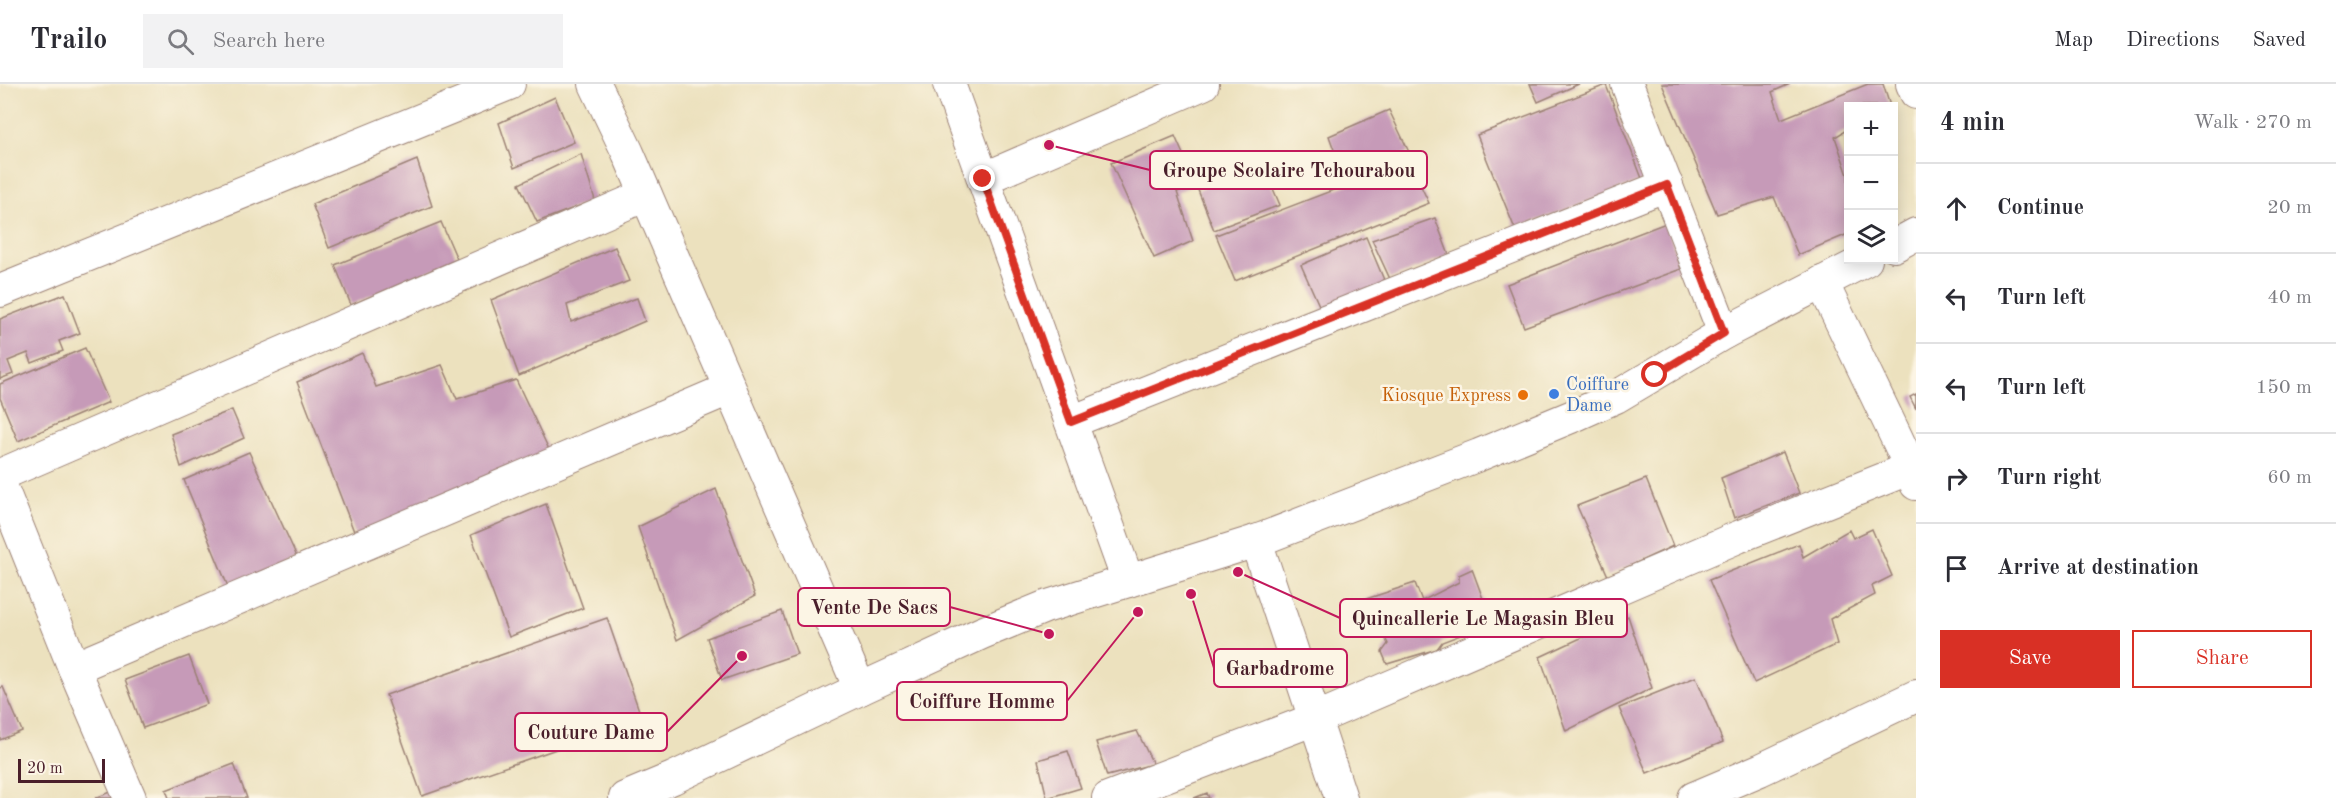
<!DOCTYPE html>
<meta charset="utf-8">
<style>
:root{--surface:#fff;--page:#f2f2f3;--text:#2b2b33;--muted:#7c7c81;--line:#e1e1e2;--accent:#d93025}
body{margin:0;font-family:"Old Standard TT",serif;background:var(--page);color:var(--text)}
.controls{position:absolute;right:18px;top:18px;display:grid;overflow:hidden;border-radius:0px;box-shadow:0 3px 15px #0003}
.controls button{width:54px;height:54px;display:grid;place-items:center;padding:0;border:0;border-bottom:2px solid var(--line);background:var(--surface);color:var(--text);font:30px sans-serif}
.scale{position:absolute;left:18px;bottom:15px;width:87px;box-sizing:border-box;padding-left:6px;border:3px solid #4a1f2b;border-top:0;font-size:16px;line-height:21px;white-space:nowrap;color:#4a1f2b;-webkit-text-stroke:4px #fcf5e5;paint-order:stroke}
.stop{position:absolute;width:18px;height:18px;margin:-14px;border:4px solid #d93025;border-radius:50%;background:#fff}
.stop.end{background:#d93025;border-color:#fff;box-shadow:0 2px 6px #0008}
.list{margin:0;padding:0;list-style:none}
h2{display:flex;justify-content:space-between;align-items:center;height:78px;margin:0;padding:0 24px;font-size:26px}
h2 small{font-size:20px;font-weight:400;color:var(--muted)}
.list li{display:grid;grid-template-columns:39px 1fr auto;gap:18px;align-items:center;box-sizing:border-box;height:90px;padding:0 24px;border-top:2px solid var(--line)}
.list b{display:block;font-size:22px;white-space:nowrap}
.list em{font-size:20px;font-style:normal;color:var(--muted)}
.actions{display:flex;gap:12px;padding:18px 24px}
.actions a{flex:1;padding:14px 0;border:2px solid var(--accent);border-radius:0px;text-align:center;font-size:21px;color:var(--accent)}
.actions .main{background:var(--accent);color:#fff}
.icon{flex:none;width:33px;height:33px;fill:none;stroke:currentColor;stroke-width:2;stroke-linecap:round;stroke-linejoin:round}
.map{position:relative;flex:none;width:1916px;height:714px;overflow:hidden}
header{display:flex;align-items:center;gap:36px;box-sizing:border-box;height:84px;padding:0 30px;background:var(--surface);border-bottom:2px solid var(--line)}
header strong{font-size:28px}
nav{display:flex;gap:33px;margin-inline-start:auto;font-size:21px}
.search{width:420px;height:54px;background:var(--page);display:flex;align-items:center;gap:15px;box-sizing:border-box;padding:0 21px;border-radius:0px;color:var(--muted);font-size:22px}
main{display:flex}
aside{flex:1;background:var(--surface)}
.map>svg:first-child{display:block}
</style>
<header>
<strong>Trailo</strong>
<div class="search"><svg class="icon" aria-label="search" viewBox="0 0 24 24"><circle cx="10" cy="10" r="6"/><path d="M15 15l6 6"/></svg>Search here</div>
<nav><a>Map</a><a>Directions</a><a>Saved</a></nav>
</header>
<main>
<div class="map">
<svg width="1916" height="714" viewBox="0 0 1916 714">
<rect width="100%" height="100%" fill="#fcf5e5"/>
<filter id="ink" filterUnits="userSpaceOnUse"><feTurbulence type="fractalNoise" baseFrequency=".0167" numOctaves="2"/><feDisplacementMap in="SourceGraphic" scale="12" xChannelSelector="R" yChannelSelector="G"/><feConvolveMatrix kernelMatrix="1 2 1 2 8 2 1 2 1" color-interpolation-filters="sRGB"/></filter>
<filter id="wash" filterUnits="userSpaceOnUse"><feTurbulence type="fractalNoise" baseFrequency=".008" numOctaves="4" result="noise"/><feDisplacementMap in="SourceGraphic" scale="24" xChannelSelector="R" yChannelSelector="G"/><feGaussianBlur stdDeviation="1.35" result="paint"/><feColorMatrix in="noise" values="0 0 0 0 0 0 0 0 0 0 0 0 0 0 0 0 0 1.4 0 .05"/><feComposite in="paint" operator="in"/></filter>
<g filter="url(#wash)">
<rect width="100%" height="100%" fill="#ece1be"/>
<g id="blocks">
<g fill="#c69ab8">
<polygon points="1530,0 1579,0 1538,18"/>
<polygon points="1662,0 1790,0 1772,8 1781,35 1868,0 1883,0 1890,22 1848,22 1848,45 1835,53 1848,91 1848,150 1798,171 1774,113 1717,130"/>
<polygon points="1606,1 1643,97 1515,145 1477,51"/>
<polygon points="555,13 574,58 514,84 499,39"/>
<polygon points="1389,26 1409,68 1345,96 1329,52"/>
<polygon points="1175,52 1196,100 1177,108 1193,157 1154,174 1111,79"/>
<polygon points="581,70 595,116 537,138 519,100"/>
<polygon points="1260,74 1280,121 1214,146 1198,106"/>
<polygon points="417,76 432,122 329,164 312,120"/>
<polygon points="1409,77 1429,119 1235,197 1216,151"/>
<polygon points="1435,134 1449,171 1390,195 1372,156"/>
<polygon points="441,138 457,175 351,221 335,181"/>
<polygon points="1666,139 1681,185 1524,243 1507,200"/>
<polygon points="1366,153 1387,203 1322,228 1301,181"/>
<polygon points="615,163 629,197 567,221 571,238 637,214 645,237 519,292 491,216"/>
<polygon points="65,210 80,249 59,257 63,267 32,279 28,269 8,277 13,290 0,295 0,235"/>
<polygon points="85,264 109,318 18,357 0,314 0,300"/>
<polygon points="362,269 376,303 442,281 457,315 516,296 553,374 358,458 297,298"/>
<polygon points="1916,310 1916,325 1910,313"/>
<polygon points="232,326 244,354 181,383 171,350"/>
<polygon points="249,368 298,475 229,505 184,396"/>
<polygon points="1783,368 1799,409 1734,434 1721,394"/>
<polygon points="1646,395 1673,462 1608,492 1577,422"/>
<polygon points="716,405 755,512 677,556 638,443"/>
<polygon points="546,420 583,524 509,553 471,451"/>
<polygon points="1872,445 1892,492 1872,502 1875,511 1830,535 1837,560 1754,599 1709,496 1799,460 1803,473 1849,446 1853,454"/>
<polygon points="1472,485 1492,539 1442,558 1437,565 1387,580 1382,568 1388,560 1380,543 1372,545 1363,516 1415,499 1422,517 1459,498 1459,491"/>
<polygon points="782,527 797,570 722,596 707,554"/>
<polygon points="1628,532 1652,604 1566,647 1540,573"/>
<polygon points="607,534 642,635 422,712 386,611"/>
<polygon points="189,572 207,620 143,644 125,596"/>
<polygon points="1696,593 1723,658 1647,689 1619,624"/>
<polygon points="3,603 22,647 0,656 0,604"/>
<polygon points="1137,647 1153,680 1107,692 1096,658"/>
<polygon points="1068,667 1081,704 1047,714 1038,676"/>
<polygon points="234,680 247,714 169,714 166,706"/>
<polygon points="119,705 122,714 95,714"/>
<polygon points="1207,709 1209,714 1194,714"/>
</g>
</g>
</g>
<g filter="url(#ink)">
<use href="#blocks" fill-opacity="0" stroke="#9b8074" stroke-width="1.5"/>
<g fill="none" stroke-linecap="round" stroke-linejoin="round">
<defs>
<g id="minor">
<polyline points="595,0 628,69 860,605"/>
<polyline points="949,0 1128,497"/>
<polyline points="1627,0 1724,249"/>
<polyline points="1912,0 1916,9"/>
<polyline points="983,95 1203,0"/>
<polyline points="1894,162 1916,150"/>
<polyline points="1822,198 1911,384 1916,400"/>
<polyline points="0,207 509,0"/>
<polyline points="1071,338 1667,101"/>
<polyline points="0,391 646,111"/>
<polyline points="0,399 74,584 130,714"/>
<polyline points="1256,457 1341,714"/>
<polyline points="74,584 729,305"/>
<polyline points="625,714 673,694 860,605 982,549 1045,523 1256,457 1479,371 1578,330 1616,313 1724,249 1866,176"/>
<polyline points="1108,714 1315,635 1738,453 1916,382"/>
<polyline points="1694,714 1760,686 1916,612"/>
</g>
</defs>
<use href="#minor" stroke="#9b8074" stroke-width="34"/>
<use href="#minor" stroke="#fff" stroke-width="32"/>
</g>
</g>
<g fill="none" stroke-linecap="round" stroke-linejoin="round" filter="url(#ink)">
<polyline stroke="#d93025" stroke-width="8" points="983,95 1071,338 1667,101 1724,249 1655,291"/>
</g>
<circle fill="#3f7fe0" stroke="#fcf5e5" stroke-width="2" cx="1554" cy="310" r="6"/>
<circle fill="#e8710a" stroke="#fcf5e5" stroke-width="2" cx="1523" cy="311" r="6"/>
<g text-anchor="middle" stroke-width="5" stroke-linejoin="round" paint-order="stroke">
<g font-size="18" fill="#366cbe" stroke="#fcf5e5" text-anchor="start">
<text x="1566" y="306">Coiffure<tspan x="1566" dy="21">Dame</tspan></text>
</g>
<g font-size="18" fill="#c56008" stroke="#fcf5e5" text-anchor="end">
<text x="1511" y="317">Kiosque Express</text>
</g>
</g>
<path fill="none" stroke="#c2185b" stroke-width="2" d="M1049 61L1150 86M1049 550L950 523M1238 488L1340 534M1191 510L1214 584M1138 528L1067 617M742 572L667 648"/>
<g fill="#c2185b" stroke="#fcf5e5" stroke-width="2">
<circle cx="1049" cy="61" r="6"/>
<circle cx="1049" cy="550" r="6"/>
<circle cx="1238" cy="488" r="6"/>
<circle cx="1191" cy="510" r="6"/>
<circle cx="1138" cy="528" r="6"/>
<circle cx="742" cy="572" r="6"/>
</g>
<g fill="#fcf5e5" stroke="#c2185b" stroke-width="2">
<rect x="1150" y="67" width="277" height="38" rx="6"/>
<rect x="798" y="504" width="152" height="38" rx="6"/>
<rect x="1340" y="515" width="287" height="38" rx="6"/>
<rect x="1214" y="565" width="133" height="38" rx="6"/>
<rect x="897" y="598" width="170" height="38" rx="6"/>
<rect x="515" y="629" width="152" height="38" rx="6"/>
</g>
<g font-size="20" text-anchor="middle" font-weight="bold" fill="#4a1f2b">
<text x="1289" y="93">Groupe Scolaire Tchourabou</text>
<text x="874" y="530">Vente De Sacs</text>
<text x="1483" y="541">Quincallerie Le Magasin Bleu</text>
<text x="1280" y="591">Garbadrome</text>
<text x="982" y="624">Coiffure Homme</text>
<text x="591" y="655">Couture Dame</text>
</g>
</svg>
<div class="controls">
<button>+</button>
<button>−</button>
<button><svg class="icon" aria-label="layers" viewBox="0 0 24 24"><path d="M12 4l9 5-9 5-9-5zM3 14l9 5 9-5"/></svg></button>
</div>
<div class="scale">20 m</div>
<div class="stop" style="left:1655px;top:291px"></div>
<div class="stop end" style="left:983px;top:95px"></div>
</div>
<aside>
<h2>4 min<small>Walk · 270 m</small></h2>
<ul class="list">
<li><svg class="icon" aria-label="ahead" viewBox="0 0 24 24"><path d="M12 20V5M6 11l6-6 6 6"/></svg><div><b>Continue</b></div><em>20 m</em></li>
<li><svg class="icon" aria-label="left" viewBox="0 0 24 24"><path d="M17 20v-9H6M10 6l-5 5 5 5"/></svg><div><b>Turn left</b></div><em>40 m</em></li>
<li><svg class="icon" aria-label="left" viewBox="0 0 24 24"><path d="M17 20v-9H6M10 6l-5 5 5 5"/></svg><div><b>Turn left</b></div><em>150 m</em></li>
<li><svg class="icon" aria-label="right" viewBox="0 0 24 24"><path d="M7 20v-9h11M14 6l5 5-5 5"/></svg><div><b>Turn right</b></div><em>60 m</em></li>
<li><svg class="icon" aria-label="arrive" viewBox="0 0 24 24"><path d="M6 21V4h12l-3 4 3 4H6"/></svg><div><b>Arrive at destination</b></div></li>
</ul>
<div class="actions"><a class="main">Save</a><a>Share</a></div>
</aside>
</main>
